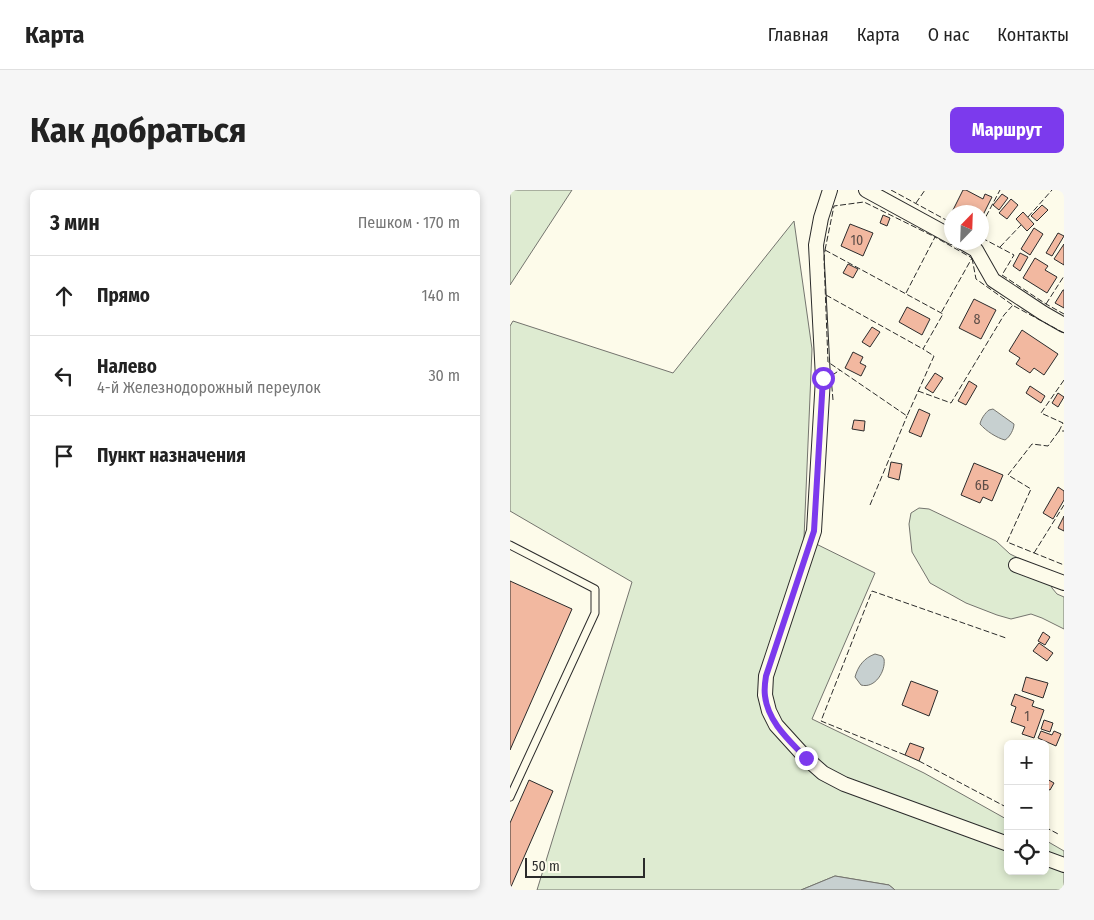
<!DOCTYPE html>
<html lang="ru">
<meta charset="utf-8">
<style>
:root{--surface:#fff;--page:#f6f6f6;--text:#222;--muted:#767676;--line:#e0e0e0;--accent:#7c3aed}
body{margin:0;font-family:"Fira Sans Condensed",sans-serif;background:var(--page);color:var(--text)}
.controls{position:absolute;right:15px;bottom:15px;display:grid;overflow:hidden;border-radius:8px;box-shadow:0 2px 8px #0003}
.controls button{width:45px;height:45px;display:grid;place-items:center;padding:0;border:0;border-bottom:1px solid var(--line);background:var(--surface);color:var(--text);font:25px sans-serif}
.compass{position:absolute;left:434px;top:15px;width:45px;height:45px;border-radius:50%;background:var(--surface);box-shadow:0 2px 8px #0003;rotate:23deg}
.scale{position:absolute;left:15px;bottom:12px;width:120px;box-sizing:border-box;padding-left:5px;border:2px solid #2b2b2b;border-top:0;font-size:14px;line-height:18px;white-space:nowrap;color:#2b2b2b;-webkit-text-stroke:4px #fdfbea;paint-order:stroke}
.stop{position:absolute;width:15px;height:15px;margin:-11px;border:4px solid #7c3aed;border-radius:50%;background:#fff}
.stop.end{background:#7c3aed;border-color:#fff;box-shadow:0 1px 5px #0008}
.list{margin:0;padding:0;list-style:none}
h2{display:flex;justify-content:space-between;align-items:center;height:65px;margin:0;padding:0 20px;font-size:21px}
h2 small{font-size:16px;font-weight:400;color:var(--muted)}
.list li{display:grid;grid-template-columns:32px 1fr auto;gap:15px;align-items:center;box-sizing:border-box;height:80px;padding:0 20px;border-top:1px solid var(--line)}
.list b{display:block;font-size:19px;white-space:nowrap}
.list p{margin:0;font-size:16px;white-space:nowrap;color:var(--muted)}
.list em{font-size:16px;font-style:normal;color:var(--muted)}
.icon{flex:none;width:28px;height:28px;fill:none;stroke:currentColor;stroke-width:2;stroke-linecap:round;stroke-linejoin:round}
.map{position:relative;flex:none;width:554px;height:700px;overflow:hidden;border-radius:8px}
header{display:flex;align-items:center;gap:30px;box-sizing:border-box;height:70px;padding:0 25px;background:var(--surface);border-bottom:1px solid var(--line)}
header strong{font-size:24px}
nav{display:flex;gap:28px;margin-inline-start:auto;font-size:18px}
.intro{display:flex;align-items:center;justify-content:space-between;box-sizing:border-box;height:120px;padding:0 30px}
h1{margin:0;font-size:35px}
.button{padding:12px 22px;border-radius:8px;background:var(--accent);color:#fff;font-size:18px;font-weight:700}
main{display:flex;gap:30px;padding:0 30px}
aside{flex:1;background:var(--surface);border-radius:8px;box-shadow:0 2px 8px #0003}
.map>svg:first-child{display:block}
</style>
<header>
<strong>Карта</strong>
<nav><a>Главная</a><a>Карта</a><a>О нас</a><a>Контакты</a></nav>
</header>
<div class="intro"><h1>Как добраться</h1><a class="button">Маршрут</a></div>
<main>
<aside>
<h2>3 мин<small>Пешком · 170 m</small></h2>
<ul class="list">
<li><svg class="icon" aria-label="ahead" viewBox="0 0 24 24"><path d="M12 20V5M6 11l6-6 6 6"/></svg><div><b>Прямо</b></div><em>140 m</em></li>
<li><svg class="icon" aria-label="left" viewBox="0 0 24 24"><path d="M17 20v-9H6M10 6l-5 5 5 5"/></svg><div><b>Налево</b><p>4-й Железнодорожный переулок</p></div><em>30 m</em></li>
<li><svg class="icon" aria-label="arrive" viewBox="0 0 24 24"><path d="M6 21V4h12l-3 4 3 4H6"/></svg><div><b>Пункт назначения</b></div></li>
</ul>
</aside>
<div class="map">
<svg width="554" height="700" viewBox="0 0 554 700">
<rect width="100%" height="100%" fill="#fdfbea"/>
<g fill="#deebd1" stroke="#74746e">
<polygon points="0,0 62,0 0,95"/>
<polygon points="284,31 302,159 294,348 365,383 302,529 414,583 498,630 498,681 535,681 535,650 554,661 554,700 385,700 379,695 325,686 291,700 27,700 122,392 0,321 0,136 3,131 163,183"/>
<polygon points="409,318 419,319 486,351 500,364 527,377 539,390 542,398 547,404 554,407 554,439 532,428 521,424 501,429 487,425 456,413 420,393 416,386 402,362 399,334 401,323"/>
</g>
<g fill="#c7d0d0" stroke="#74746e">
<path d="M483 219 504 234C504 239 500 247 495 250 487 248 476 241 470 234 471 229 475 223 479 220Z"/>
<path d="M365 464 372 466 374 469C376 481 365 499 351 495L345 487C348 476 354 468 365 464Z"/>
<polygon points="325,686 379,695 385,700 291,700"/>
</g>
<g fill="#f2b8a0" stroke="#2b2b2b">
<polygon points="453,0 456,0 473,9 475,4 482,7 472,27 472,22 442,22"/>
<polygon points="492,4 498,8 489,20 483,15"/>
<polygon points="501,9 508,15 497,29 489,23"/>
<polygon points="532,15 538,20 527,31 521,26"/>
<polygon points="513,22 524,34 517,41 506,29"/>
<polygon points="373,25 380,28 377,36 370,33"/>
<polygon points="340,34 363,43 353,66 331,56"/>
<polygon points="524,38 533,44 520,65 511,59"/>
<polygon points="548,43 554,46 542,66 536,63"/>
<polygon points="554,54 554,75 544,69"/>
<polygon points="510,63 518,67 510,81 503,76"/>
<polygon points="525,68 538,76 535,80 547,87 537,103 513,88"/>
<polygon points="338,74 348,79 343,88 333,83"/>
<polygon points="553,100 554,100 554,118 545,113"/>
<polygon points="464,109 486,120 471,149 449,138"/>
<polygon points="397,117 420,129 412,145 389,132"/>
<polygon points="362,137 370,142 360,157 352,152"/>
<polygon points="512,140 548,164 534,185 524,178 520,183 506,174 510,168 499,161"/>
<polygon points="343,162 353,167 350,173 356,176 351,186 335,178"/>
<polygon points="425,183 433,188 423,203 415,198"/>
<polygon points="459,191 467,196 456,215 448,211"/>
<polygon points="520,196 535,206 531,213 516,203"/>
<polygon points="548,203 554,207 548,217 542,213"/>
<polygon points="409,219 420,224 411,247 399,242"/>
<polygon points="344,230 355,231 354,241 342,239"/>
<polygon points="381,272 392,274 389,290 378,287"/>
<polygon points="464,273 493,285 482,311 473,307 470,313 451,305"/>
<polygon points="548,297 554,301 554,310 543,329 533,323"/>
<polygon points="554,326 554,341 548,338"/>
<polygon points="0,391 62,419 0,560"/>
<polygon points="533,442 540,447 535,455 528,451"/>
<polygon points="529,453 543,463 537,471 523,461"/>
<polygon points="516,487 538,493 533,508 512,501"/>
<polygon points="401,491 428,501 419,526 392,515"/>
<polygon points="505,504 524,511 522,516 534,520 524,548 512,544 515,537 501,532 506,517 501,515"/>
<polygon points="534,530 543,533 540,542 531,539"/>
<polygon points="531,541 542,545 544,541 551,544 546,556 528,548"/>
<polygon points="400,553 414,558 409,571 395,565"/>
<polygon points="537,589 544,593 540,600 535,598 535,591"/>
<polygon points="19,590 43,601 0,699 0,633"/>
</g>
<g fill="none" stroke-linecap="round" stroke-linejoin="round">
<defs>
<polyline id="lane" points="0,355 85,399 85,423 0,607"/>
<g id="street">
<polyline points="320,0 311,28 306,55 313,188 304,341 256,486 255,505 259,521 266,535 296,568 313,583 334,594 498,654"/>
<polyline points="356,0 442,47"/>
<polyline points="452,52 466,60 483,90 533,123 554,135"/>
<polyline points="506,375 554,393"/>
<polyline points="535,668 554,675"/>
</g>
</defs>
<use href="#lane" stroke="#2b2b2b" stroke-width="9"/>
<use href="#street" stroke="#2b2b2b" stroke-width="16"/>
<use href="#lane" stroke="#fdfbea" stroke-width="7"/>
<use href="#street" stroke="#fdfbea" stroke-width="14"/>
<g stroke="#2b2b2b" stroke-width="1" stroke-dasharray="6 2.5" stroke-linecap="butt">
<polyline points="381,0 438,31"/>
<polyline points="406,13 415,0"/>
<polyline points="518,27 542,0"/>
<polyline points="472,34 490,0"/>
<polyline points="472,48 504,65 492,85 536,114 554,124"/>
<polyline points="490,57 511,35"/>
<polygon points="315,60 433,124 413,159 424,166 397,226 318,172 314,69"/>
<polyline points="315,60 324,16 354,12 425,47"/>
<polyline points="462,68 466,89 504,116 554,143"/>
<polyline points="396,103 425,47 462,68 431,123"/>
<polyline points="316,105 413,159"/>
<polyline points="536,114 554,86"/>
<polyline points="554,190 531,223 553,233 549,241 554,241"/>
<polyline points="408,201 441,213 494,125 503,115"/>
<polyline points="323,210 321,186 330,180"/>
<polyline points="549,241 538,256 522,254 498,285 521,299 497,352 554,375"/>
<polyline points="360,315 397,226"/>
<polyline points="524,363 554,315"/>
<polyline points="395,565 311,531 362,401 496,448"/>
<polyline points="409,571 498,618"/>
<polyline points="535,637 550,645"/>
</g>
</g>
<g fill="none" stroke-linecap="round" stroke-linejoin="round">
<path stroke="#7c3aed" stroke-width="6" d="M296 568C279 550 258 532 255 506 254 499 255 492 256 486L304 341 313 188"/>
</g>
<g text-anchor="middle" stroke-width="4" stroke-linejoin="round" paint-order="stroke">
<g font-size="14" fill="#5d4e48">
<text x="347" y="55">10</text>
<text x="467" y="134">8</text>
<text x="472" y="300">6Б</text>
<text x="517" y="531">1</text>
</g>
</g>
</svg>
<div class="controls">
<button>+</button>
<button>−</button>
<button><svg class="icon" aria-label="locate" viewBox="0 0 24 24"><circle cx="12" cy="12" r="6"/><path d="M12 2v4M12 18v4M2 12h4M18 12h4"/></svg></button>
</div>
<svg class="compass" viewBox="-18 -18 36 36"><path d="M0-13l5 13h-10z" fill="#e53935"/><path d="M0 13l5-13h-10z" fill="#767676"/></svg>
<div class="scale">50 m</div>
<div class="stop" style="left:313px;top:188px"></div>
<div class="stop end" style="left:296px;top:568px"></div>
</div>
</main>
